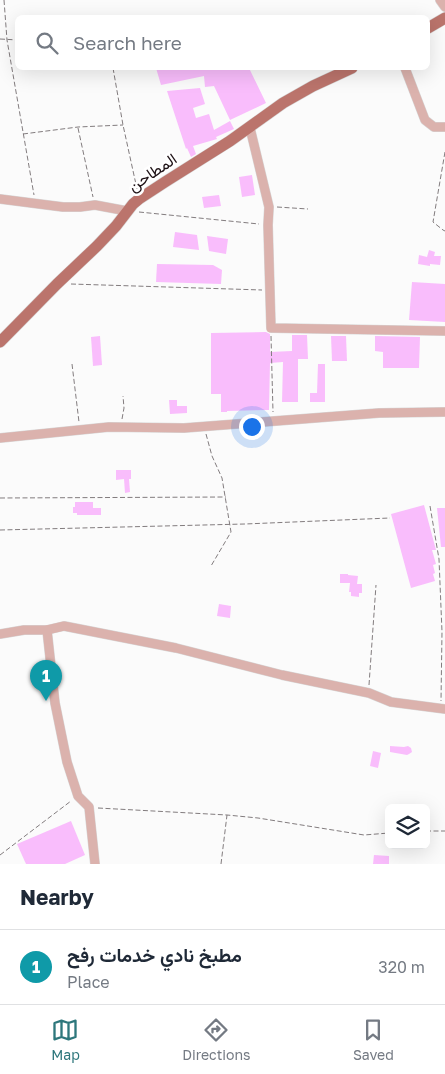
<!DOCTYPE html>
<meta charset="utf-8">
<style>
:root{--surface:#fff;--page:#f2f2f3;--text:#1f2937;--muted:#747a83;--line:#e0e1e3;--accent:#2e777c}
body{margin:0;font-family:"Golos Text",Vazirmatn,sans-serif;background:var(--page);color:var(--text)}
.controls{position:absolute;right:15px;bottom:15px;display:grid;overflow:hidden;border-radius:8px;box-shadow:0 5px 20px #0002}
.controls button{width:45px;height:45px;display:grid;place-items:center;padding:0;border:0;border-bottom:1px solid var(--line);background:var(--surface);color:var(--text);font:25px sans-serif}
.you{position:absolute;left:251px;top:426px;width:18px;height:18px;margin:-12px;border:4px solid #fff;border-radius:50%;background:#1a73e8;box-shadow:0 0 0 8px #1a73e833}
.badge{display:grid;place-items:center;width:32px;height:32px;border-radius:50%;background:var(--accent);color:#fff;font-size:16px;font-weight:700}
.pin{position:absolute;translate:-50% -41px;filter:drop-shadow(0 1px 2px #0008)}
.pin::after{content:'';position:absolute;top:26px;width:18px;height:15px;background:inherit;clip-path:polygon(0 0,100% 0,50% 100%)}
.list{margin:0;padding:0;list-style:none}
h2{display:flex;justify-content:space-between;align-items:center;height:65px;margin:0;padding:0 20px;font-size:21px}
h2 small{font-size:16px;font-weight:400;color:var(--muted)}
.list li{display:grid;grid-template-columns:32px 1fr auto;gap:15px;align-items:center;box-sizing:border-box;height:75px;padding:0 20px;border-top:1px solid var(--line)}
.list b{display:block;font-size:19px;white-space:nowrap}
.list p{margin:0;font-size:16px;white-space:nowrap;color:var(--muted)}
.list em{font-size:16px;font-style:normal;color:var(--muted)}
.icon{flex:none;width:28px;height:28px;fill:none;stroke:currentColor;stroke-width:2;stroke-linecap:round;stroke-linejoin:round}
.map{position:relative;flex:none;width:445px;height:864px;overflow:hidden}
.search{position:absolute;background:var(--surface);box-shadow:0 5px 20px #0002;left:15px;right:15px;top:15px;height:55px;display:flex;align-items:center;gap:12px;box-sizing:border-box;padding:0 18px;border-radius:8px;color:var(--muted);font-size:19px}
.sheet{height:140px;background:var(--surface)}
nav{display:flex;justify-content:space-around;align-items:center;box-sizing:border-box;height:70px;border-top:1px solid var(--line);background:var(--surface);font-size:14px;color:var(--muted)}
nav a{display:grid;justify-items:center;gap:2px}
nav .on{color:var(--accent)}
.map>svg:first-child{display:block}
</style>
<div class="map">
<svg width="445" height="864" viewBox="0 0 445 864">
<rect width="100%" height="100%" fill="#fbfbfb"/>
<g fill="#f9bdfc">
<polygon points="156,68 249,68 266,103 230,120 214,86 205,87 204,76 161,85"/>
<polygon points="200,88 205,104 193,108 196,118 209,114 214,130 230,121 234,129 216,137 217,139 193,146 196,154 191,157 187,148 186,149 167,91"/>
<polygon points="252,175 255,195 242,197 239,177"/>
<polygon points="219,195 221,206 204,208 202,197"/>
<polygon points="175,232 197,235 199,250 173,247"/>
<polygon points="207,236 228,239 226,254 209,251"/>
<polygon points="429,250 435,252 434,256 441,256 440,265 430,264 430,266 418,264 419,255 427,257"/>
<polygon points="157,264 213,265 222,270 221,284 156,282"/>
<polygon points="412,282 445,284 445,322 409,320"/>
<polygon points="266,332 270,334 270,352 292,351 292,335 307,335 308,359 298,359 298,402 282,402 283,362 270,363 269,410 227,411 227,412 221,412 221,394 211,394 211,333"/>
<polygon points="100,336 102,365 93,366 91,337"/>
<polygon points="331,336 346,336 347,361 332,361"/>
<polygon points="375,336 420,337 419,368 383,368 383,352 375,351"/>
<polygon points="318,364 325,364 325,402 310,402 310,393 317,393"/>
<polygon points="169,400 177,400 177,406 187,406 187,413 170,414"/>
<polygon points="116,470 131,470 131,479 129,479 130,492 125,493 124,479 116,480"/>
<polygon points="75,502 93,502 93,508 101,508 101,515 77,515 77,513 73,513 73,507 75,507"/>
<polygon points="424,505 436,550 432,550 436,564 433,565 435,573 433,574 435,581 411,588 391,514"/>
<polygon points="437,508 445,508 445,547 441,547"/>
<polygon points="340,574 348,574 348,575 358,576 357,584 362,584 362,593 359,593 359,597 351,596 351,592 349,592 350,583 340,583"/>
<polygon points="219,604 231,606 230,618 217,616"/>
<polygon points="390,746 404,747 408,746 411,748 412,752 409,754 407,755 390,752"/>
<polygon points="373,751 381,753 378,768 370,766"/>
<polygon points="71,821 85,855 65,864 26,864 17,844"/>
<polygon points="374,855 389,856 389,864 373,864"/>
</g>
<g fill="none" stroke-linecap="round" stroke-linejoin="round">
<defs>
<g id="minor">
<polyline points="440,0 445,7"/>
<polyline points="405,68 425,120 434,127 445,127"/>
<polyline points="250,128 269,207 268,225 271,328 445,331"/>
<polyline points="0,199 63,207 80,207 95,205 127,211"/>
<polyline points="0,438 109,427 184,428 379,413 445,412"/>
<polyline points="47,630 55,703 67,762 78,796 89,807 95,864"/>
<polyline points="0,634 24,630 47,630 64,626 176,648 282,675 369,693 391,702 445,709"/>
</g>
<g id="major">
<polyline points="428,28 445,18"/>
<polyline points="0,342 57,284 97,246 116,226 133,204 139,199 165,182 230,141 283,103 313,86 352,68"/>
</g>
</defs>
<use href="#minor" stroke="#d7d6d6" stroke-width="10"/>
<use href="#major" stroke="#d7d6d6" stroke-width="12"/>
<g stroke="#827c7e" stroke-width="1" stroke-dasharray="5 2.5" stroke-linecap="butt">
<polyline points="4,0 7,40 34,195"/>
<polyline points="0,39 18,40"/>
<polyline points="113,68 123,125 137,189"/>
<polyline points="78,128 93,197"/>
<polyline points="23,134 78,127 123,125"/>
<polyline points="445,152 433,222 443,230 445,231"/>
<polyline points="277,207 308,209"/>
<polyline points="139,212 259,224"/>
<polyline points="71,284 262,290"/>
<polyline points="271,336 273,412"/>
<polyline points="72,364 79,422"/>
<polyline points="122,419 124,408 123,396"/>
<polyline points="206,434 212,456 222,478 231,532 211,566"/>
<polyline points="0,498 226,497"/>
<polyline points="430,506 439,559 442,632 441,701"/>
<polyline points="0,530 245,524 390,518"/>
<polyline points="369,685 376,585"/>
<polyline points="98,808 227,815 258,818 364,835 389,833"/>
<polyline points="426,831 445,831"/>
<polyline points="0,855 71,801"/>
<polyline points="221,864 227,815"/>
</g>
<use href="#minor" stroke="#dbb2ad" stroke-width="9"/>
<use href="#major" stroke="#bb746c" stroke-width="11"/>
</g>
<g text-anchor="middle" stroke-width="5" stroke-linejoin="round" paint-order="stroke">
<g font-size="16" fill="#1d1115" stroke="#fff">
<text transform="translate(152 172) rotate(-34)" y="6">المطاحن</text>
</g>
</g>
</svg>
<div class="controls">
<button><svg class="icon" aria-label="layers" viewBox="0 0 24 24"><path d="M12 4l9 5-9 5-9-5zM3 14l9 5 9-5"/></svg></button>
</div>
<div class="you"></div>
<div class="pin badge" style="left:46px;top:701px;background:#0f9aa8">1</div>
<div class="search"><svg class="icon" aria-label="search" viewBox="0 0 24 24"><circle cx="10" cy="10" r="6"/><path d="M15 15l6 6"/></svg>Search here</div>
</div>
<section class="sheet">
<h2>Nearby<small></small></h2>
<ul class="list">
<li><span class="badge" style="background:#0f9aa8">1</span><div><b>مطبخ نادي خدمات رفح</b><p>Place</p></div><em>320 m</em></li>
</ul>
</section>
<nav>
<a class="on"><svg class="icon" aria-label="map" viewBox="0 0 24 24"><path d="M3 6l6-2 6 2 6-2v14l-6 2-6-2-6 2zM9 4v14M15 6v14"/></svg>Map</a>
<a><svg class="icon" aria-label="directions" viewBox="0 0 24 24"><path d="M12 3l9 9-9 9-9-9zM9 14v-3h6M13 9l2 2-2 2"/></svg>Directions</a>
<a><svg class="icon" aria-label="saved" viewBox="0 0 24 24"><path d="M7 4h10v16l-5-4-5 4z"/></svg>Saved</a>
</nav>
